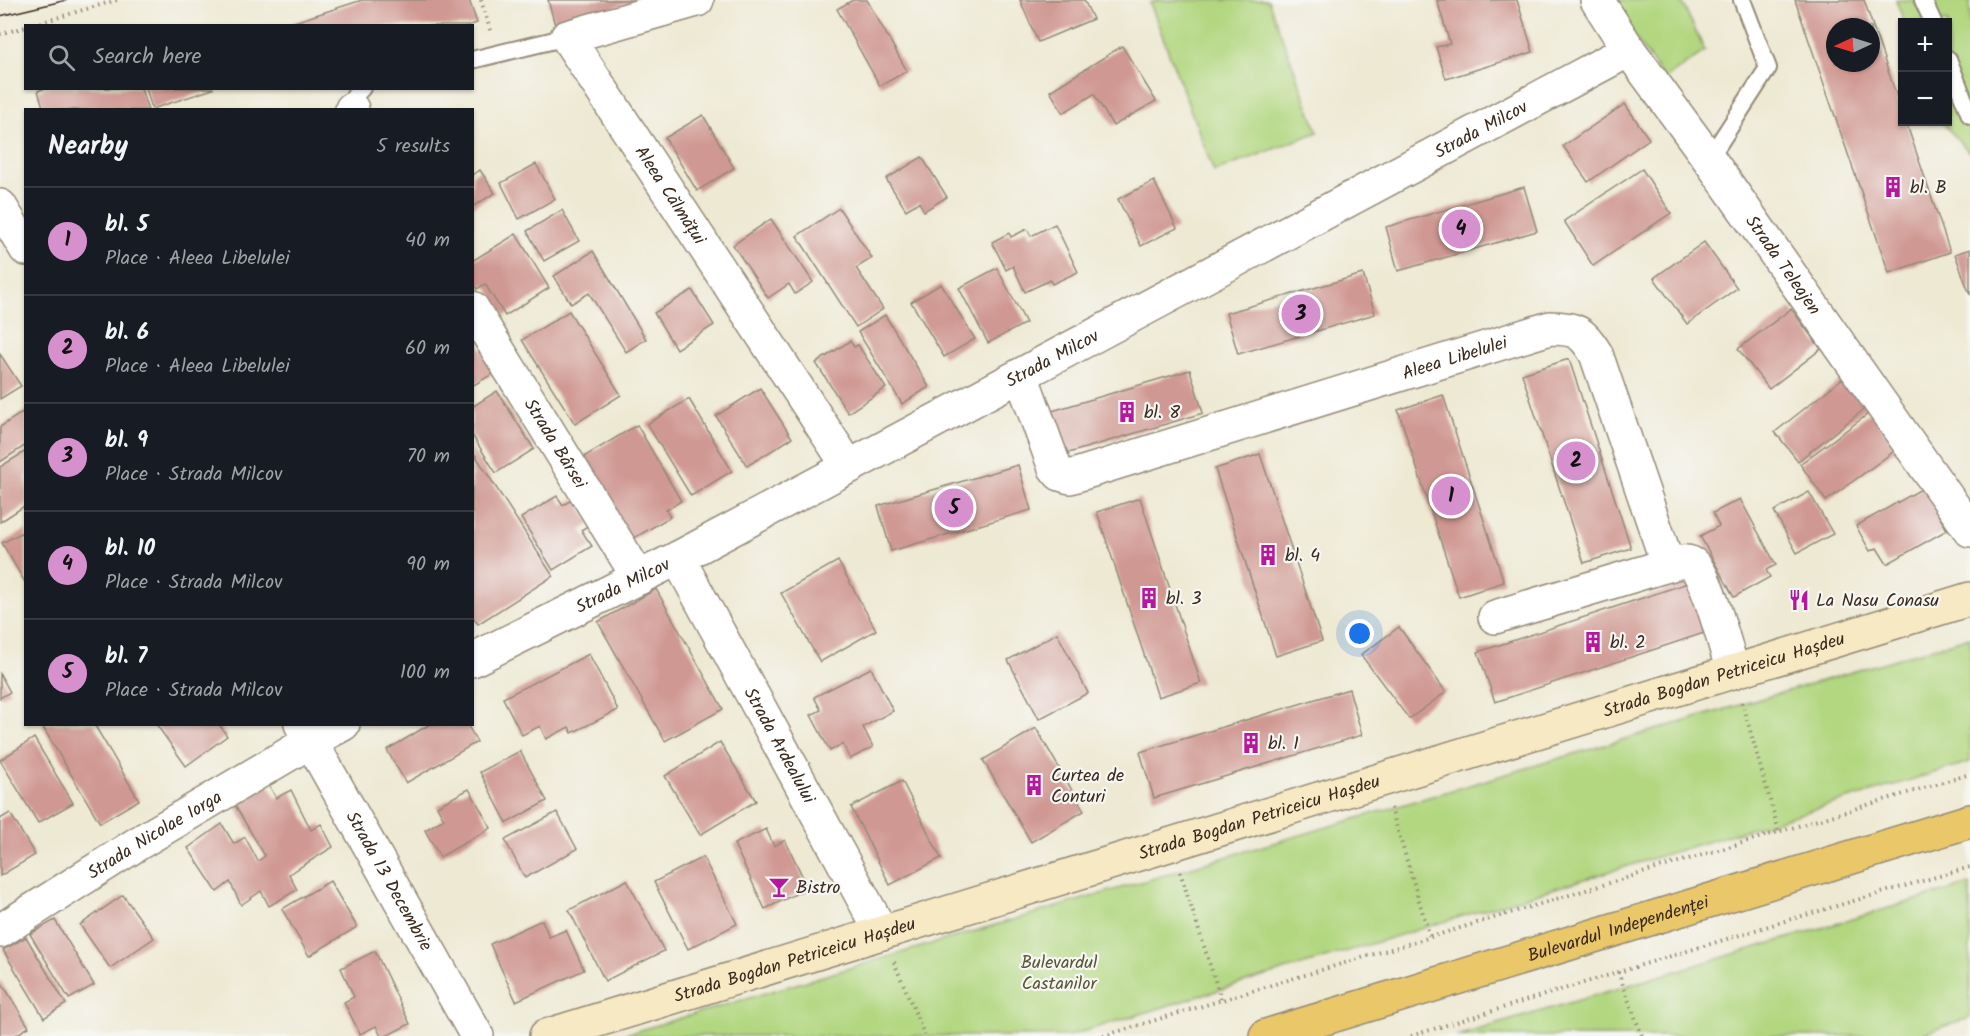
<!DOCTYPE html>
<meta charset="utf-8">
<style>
:root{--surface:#171b24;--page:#242831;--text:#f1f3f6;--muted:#9ea1a6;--line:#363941;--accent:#d690ce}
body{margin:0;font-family:Kalam,sans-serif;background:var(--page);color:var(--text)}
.controls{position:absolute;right:18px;top:18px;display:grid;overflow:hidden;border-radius:0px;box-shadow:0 2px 4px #0004}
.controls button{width:54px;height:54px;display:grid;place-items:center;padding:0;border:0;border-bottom:2px solid var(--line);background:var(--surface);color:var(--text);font:30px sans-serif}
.compass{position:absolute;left:1826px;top:18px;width:54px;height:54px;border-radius:50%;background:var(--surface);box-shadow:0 2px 4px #0004;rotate:266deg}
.you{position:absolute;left:1360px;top:634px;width:21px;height:21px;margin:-15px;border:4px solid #fff;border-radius:50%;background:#1a73e8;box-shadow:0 0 0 9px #1a73e833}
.badge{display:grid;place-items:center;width:39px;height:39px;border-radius:50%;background:var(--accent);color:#111;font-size:20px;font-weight:700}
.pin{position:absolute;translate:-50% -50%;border:3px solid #fff;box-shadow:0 2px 6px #0006}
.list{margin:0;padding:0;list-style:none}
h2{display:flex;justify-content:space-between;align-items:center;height:78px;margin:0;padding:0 24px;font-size:26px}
h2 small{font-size:20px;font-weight:400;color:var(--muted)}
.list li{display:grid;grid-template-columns:39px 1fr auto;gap:18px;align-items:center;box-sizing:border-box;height:108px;padding:0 24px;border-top:2px solid var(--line)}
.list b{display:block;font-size:22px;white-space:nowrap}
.list p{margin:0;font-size:20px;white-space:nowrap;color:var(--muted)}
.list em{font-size:20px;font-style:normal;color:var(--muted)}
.icon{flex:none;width:33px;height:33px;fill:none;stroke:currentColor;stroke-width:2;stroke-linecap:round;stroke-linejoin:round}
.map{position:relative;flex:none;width:1970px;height:1036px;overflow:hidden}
.search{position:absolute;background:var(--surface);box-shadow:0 2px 4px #0004;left:24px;top:24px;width:450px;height:66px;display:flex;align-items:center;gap:15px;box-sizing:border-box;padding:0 21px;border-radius:0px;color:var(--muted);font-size:22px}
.panel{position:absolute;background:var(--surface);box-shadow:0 2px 4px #0004;left:24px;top:108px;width:450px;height:618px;border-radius:0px}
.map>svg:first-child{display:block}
</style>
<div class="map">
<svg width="1970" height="1036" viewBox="0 0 1970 1036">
<rect width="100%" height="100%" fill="#f6f6f2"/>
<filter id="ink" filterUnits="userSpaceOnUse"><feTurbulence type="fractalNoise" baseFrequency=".0167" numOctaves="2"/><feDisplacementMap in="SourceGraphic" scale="12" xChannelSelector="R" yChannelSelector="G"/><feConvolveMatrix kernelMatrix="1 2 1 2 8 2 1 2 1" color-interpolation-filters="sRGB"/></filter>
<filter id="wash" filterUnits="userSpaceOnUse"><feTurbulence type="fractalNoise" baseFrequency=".008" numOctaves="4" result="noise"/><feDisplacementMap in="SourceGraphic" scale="24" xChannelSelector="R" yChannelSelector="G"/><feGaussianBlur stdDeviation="1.35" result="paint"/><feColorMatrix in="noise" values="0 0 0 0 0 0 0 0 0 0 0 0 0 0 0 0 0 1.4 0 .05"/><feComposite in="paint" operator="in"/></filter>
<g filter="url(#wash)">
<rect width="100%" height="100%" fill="#eee9d3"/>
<g fill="#b2d780" stroke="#76804f" stroke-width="1.5">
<polygon points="1159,0 1268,0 1318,132 1214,172 1150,3"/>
<polygon points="1609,0 1681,0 1705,51 1664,79"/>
<polygon points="1896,0 1970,0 1970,153 1942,122 1948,122 1948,22 1904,22"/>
<polygon points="1970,637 1970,762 1068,1036 620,1036"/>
<polygon points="1970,884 1970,1018 1914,1036 1457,1036"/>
</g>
<g id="blocks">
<g fill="#d09892" fill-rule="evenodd">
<polygon points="362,0 469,0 477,23 468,26 282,26"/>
<polygon points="548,0 636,0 636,1 555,25"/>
<polygon points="853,0 867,0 907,71 880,86 837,9"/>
<polygon points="1020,0 1084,0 1093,19 1038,42"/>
<polygon points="1437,0 1517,0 1533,52 1446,79 1436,47 1450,44"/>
<path d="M1795 0H1864L1902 112V122H1906L1950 252 1889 273ZM1835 27H1871V63H1835Z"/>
<polygon points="1122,46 1156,101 1113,126 1094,94 1063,113 1050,91"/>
<polygon points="45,88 141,88 148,110 44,110 38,91"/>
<polygon points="146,88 213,88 213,89 152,109"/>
<polygon points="1625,104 1649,139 1588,182 1563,146"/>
<polygon points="703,115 734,168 697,191 665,138"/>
<polygon points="922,157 947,197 924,211 919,202 906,210 886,179"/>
<polygon points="536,164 555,199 519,219 501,183"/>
<polygon points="1642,169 1671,213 1593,266 1564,221"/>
<polygon points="480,170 495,193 472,207 472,175"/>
<polygon points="1154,181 1177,228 1141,246 1118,199"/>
<polygon points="1524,187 1537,231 1398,271 1386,227"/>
<polygon points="839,208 872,258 856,268 883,309 856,327 797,236"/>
<polygon points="562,210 579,241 544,261 527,231"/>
<polygon points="771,219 813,282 795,294 789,284 768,298 733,245"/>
<polygon points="1055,224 1078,272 1052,284 1050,280 1025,292 1013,266 1006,270 992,242 1009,233 1011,237 1027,229 1031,236"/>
<polygon points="516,234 549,288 505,316 485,284 477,289 472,282 472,261"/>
<polygon points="1704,242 1737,288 1687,324 1654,278"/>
<polygon points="1970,249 1970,295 1955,254"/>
<polygon points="593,251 646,339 626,352 589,293 571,304 554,276"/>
<polygon points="997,268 1026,323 988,343 959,288"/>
<polygon points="1363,274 1375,314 1238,354 1226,313"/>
<polygon points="941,284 975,339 944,357 911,302"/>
<polygon points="692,290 714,325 676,349 654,313"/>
<polygon points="1791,309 1821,349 1769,389 1738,349"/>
<polygon points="569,311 621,395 575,424 522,340"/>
<polygon points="885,315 929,387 902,404 858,332"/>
<polygon points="472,334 496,372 472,386"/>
<polygon points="850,341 854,347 858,345 886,388 848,413 816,363"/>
<polygon points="0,354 21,386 0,399"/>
<polygon points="1569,359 1631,548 1584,563 1522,374"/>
<polygon points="1190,370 1203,413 1065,454 1052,411"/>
<polygon points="1843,378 1867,407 1798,461 1775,432"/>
<polygon points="760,388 792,438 747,466 716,416"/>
<polygon points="497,391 534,449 496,473 472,435 472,407"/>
<polygon points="1443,395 1504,582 1459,597 1398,410"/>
<polygon points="689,399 732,471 691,496 647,424"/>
<polygon points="26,410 26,445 0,462 0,427"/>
<polygon points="1871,412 1897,449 1826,501 1800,464"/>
<polygon points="637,425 681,501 666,510 670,517 626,543 582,458"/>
<polygon points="472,450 553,576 478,624 472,616"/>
<polygon points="26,451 26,505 0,522 0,467"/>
<polygon points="1260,454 1322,641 1276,656 1215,469"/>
<polygon points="1018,465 1031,510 891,551 878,506"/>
<polygon points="1923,488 1947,530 1887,564 1877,548 1870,551 1856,526"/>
<polygon points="1809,492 1833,534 1797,553 1774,511"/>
<polygon points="557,496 563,505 575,498 591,524 581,530 592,546 553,570 521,518"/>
<polygon points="1140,498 1201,683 1158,697 1097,512"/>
<polygon points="1740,499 1776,565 1766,570 1770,577 1734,597 1700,536 1719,526 1713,513"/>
<polygon points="26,530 26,584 2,543"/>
<polygon points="838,561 876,630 820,662 781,593"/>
<polygon points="1691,582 1707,632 1495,702 1478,652"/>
<polygon points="656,589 723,709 665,741 598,622"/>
<polygon points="1399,627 1446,692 1409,719 1361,655"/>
<polygon points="1057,633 1088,693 1039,719 1008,660"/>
<polygon points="589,654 618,710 572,733 569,727 546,739 540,726 522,735 503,698"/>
<polygon points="871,668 893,711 863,727 873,747 850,759 843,744 830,751 811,715 821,710 814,697"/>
<polygon points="0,674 10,692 0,698"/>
<polygon points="1349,689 1362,735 1154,798 1140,752"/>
<polygon points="41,724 94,724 139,800 100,823"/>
<polygon points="156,724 219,724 227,736 186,766"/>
<polygon points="430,724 467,724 477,742 406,783 387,750"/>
<polygon points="1036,728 1084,811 1031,842 983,760"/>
<polygon points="34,738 73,803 38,823 0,760"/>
<polygon points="720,742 756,801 700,835 665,776"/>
<polygon points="520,751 547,801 507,823 480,772"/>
<polygon points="902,781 941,858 890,885 851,807"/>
<polygon points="268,783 276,798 291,790 311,830 321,824 333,847 289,874 297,890 269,906 261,891 241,905 230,882 217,892 188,848 222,824 234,844 245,837 258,861 265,856 233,802"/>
<polygon points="469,789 491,828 440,857 425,830 444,819 437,806"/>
<polygon points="557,812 577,849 525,878 505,840"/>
<polygon points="10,813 35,855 0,876 0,819"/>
<polygon points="766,829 774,846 785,840 808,888 765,909 734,844"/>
<polygon points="703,857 737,924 688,949 654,882"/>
<polygon points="627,880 664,951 605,981 569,910"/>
<polygon points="330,881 357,927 309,956 282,909"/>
<polygon points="123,895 154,938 110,968 80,925"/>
<polygon points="55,920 94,985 69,999 30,934"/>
<polygon points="542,920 549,937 566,930 584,970 516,1001 490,944"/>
<polygon points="26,937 66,1004 44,1018 3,950"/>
<polygon points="375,951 410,1024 386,1036 381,1036 376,1026 360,1034 344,1002 354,997 341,968"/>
<polygon points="0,980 29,1027 14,1036 0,1036"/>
</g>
</g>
</g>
<g filter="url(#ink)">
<use href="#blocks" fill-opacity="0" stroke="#948a78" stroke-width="1.5"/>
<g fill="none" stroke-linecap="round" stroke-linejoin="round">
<defs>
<g id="lane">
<polyline points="1923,0 1933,22"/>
<polyline points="1948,59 1970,115"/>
<polyline points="472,60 567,37"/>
<polyline points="352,109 355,95 362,88"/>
<polyline points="1709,159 1768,68 1742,0"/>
</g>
<g id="street">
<path id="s1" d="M697 0 567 37 849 467"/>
<path id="s2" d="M1597 0 1629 50 1709 159 1970 530"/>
<polyline points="352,109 352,110"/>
<polyline points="0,206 26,249"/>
<path id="s3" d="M472 308 639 578"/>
<path id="s4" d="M1021 375 1055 468 1060 474 1070 477 1550 328C1576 328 1583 332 1596 354L1668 565C1675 563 1684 560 1691 563 1706 569 1727 653 1733 672"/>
<path id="s5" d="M678 558 882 933"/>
<polyline points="1495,617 1668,565"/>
<path id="s6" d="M472 660 678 558 1629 50"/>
<path id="s7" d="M301 724 477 1036"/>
<path id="s8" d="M0 931 137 844 311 741 343 724"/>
</g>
<g id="secondary">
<path id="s9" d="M546 1036 1970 599"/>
</g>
<g id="primary">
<path id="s10" d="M1266 1036 1970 821"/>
</g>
</defs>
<use href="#lane" stroke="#948a78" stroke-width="20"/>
<use href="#street" stroke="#948a78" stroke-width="36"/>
<use href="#secondary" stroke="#948a78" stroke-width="36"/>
<use href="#primary" stroke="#948a78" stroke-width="36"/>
<g stroke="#948a78" stroke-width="4" stroke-dasharray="1.5 4.5" stroke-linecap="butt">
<polyline points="481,0 491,33"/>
<polyline points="29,26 117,0"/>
<polyline points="0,34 26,27"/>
<polyline points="1742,702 1779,832"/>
<polyline points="1391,808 1430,937"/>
<polyline points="1180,872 1221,999"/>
<polyline points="894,962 925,1036"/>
<polyline points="1618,972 1642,1036"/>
<polyline points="1103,1036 1970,774"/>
<polyline points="1411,1036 1785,921 1970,867"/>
</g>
<use href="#lane" stroke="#fff" stroke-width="16"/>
<use href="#street" stroke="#fff" stroke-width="33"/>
<use href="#secondary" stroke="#f7e9c3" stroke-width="33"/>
<use href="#primary" stroke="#eac769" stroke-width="33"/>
<polyline stroke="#3b2a1e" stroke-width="1.5" points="0,16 67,0"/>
</g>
</g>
<defs>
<symbol id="building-bare" viewBox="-9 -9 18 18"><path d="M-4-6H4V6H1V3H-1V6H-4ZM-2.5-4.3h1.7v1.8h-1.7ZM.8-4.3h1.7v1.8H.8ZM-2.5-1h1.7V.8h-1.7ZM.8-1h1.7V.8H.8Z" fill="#b5179e" stroke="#f6f6f2" stroke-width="2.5" paint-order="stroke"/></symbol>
<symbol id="restaurant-bare" viewBox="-9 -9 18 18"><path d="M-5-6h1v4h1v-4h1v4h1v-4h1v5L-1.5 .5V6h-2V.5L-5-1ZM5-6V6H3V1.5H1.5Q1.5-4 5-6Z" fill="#b5179e" stroke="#f6f6f2" stroke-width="2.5" paint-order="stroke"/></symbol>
<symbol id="bar-bare" viewBox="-9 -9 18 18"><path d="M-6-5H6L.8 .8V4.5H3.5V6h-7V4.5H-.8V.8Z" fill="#b5179e" stroke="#f6f6f2" stroke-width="2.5" paint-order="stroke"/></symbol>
</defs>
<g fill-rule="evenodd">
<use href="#building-bare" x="1878" y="172" width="30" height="30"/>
<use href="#building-bare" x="1112" y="397" width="30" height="30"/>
<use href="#building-bare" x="1253" y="540" width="30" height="30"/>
<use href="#building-bare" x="1134" y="583" width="30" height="30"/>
<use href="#restaurant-bare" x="1784" y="585" width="30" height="30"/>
<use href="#building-bare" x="1578" y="627" width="30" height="30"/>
<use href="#building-bare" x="1236" y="728" width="30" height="30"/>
<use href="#building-bare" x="1019" y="770" width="30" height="30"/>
<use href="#bar-bare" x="764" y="872" width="30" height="30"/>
</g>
<g text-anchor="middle" stroke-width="4.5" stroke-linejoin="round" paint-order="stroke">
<g font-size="18" fill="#3b2a1e" stroke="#f6f6f2">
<text dy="6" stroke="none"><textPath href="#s6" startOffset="1140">Strada Milcov</textPath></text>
<text dy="6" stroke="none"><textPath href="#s1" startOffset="324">Aleea Călmățui</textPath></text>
<text dy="6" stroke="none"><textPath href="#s2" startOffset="324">Strada Teleajen</textPath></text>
<text dy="6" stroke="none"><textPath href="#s6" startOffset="654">Strada Milcov</textPath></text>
<text dy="6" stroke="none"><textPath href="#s4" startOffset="520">Aleea Libelulei</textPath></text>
<text dy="6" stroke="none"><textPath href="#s3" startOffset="159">Strada Bârsei</textPath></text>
<text dy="6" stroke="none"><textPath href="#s6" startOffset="168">Strada Milcov</textPath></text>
<text dy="6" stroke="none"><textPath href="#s9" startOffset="1232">Strada Bogdan Petriceicu Hașdeu</textPath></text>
<text dy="6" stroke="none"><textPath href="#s5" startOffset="213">Strada Ardealului</textPath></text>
<text dy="6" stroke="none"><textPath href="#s9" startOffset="746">Strada Bogdan Petriceicu Hașdeu</textPath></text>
<text dy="6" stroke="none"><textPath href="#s8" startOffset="182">Strada Nicolae Iorga</textPath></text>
<text dy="6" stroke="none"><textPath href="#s7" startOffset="180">Strada 13 Decembrie</textPath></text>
<text dy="6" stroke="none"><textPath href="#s10" startOffset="368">Bulevardul Independenței</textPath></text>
<text dy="6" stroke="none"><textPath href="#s9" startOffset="260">Strada Bogdan Petriceicu Hașdeu</textPath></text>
</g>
<g font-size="18" fill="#3b2a1e" stroke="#f6f6f2" text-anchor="start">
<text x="1910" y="193">bl. B</text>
<text x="1144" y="418">bl. 8</text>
<text x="1285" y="561">bl. 4</text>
<text x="1166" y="604">bl. 3</text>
<text x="1816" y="606">La Nasu Conasu</text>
<text x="1610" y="648">bl. 2</text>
<text x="1268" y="749">bl. 1</text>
<text x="1051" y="781">Curtea de<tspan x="1051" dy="21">Conturi</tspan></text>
<text x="796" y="893">Bistro</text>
</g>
<g font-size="18" fill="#595536" stroke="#f6f6f2">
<text x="1059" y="968">Bulevardul<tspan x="1059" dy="21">Castanilor</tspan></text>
</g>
</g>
</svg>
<div class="controls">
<button>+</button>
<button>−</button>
</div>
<svg class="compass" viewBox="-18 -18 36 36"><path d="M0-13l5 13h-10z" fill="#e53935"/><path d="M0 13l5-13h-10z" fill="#9ea1a6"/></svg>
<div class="you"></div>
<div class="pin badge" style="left:1451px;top:496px">1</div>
<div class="pin badge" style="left:1576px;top:461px">2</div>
<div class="pin badge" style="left:1301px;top:314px">3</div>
<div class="pin badge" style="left:1461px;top:229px">4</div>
<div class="pin badge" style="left:954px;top:508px">5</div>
<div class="search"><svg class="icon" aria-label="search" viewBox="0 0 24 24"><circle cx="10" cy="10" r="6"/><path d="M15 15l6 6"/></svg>Search here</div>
<section class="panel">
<h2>Nearby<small>5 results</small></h2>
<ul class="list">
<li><span class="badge">1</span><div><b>bl. 5</b><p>Place · Aleea Libelulei</p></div><em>40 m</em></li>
<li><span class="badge">2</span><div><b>bl. 6</b><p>Place · Aleea Libelulei</p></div><em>60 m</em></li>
<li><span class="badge">3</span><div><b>bl. 9</b><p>Place · Strada Milcov</p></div><em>70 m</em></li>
<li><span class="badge">4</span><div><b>bl. 10</b><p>Place · Strada Milcov</p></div><em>90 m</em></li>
<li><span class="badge">5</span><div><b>bl. 7</b><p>Place · Strada Milcov</p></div><em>100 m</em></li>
</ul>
</section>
</div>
